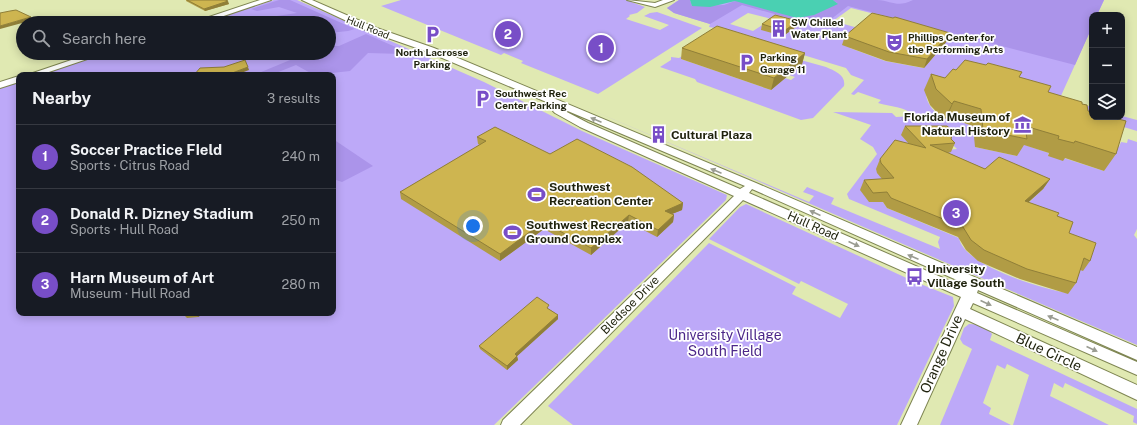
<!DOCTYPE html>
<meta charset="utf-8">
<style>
:root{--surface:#171b24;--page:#20242c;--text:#f1f3f6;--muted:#9ea1a6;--line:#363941;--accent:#784ec7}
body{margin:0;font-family:"Public Sans",sans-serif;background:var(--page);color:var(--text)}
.controls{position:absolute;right:12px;top:12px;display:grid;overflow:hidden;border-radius:8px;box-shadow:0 2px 10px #0003}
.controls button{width:36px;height:36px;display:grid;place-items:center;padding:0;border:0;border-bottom:1px solid var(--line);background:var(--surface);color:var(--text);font:20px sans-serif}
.you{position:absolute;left:473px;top:226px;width:14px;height:14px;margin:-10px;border:3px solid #fff;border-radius:50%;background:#1a73e8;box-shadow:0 0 0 6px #1a73e833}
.badge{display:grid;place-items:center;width:26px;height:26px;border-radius:50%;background:var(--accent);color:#fff;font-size:13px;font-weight:700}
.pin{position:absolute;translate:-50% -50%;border:2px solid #fff;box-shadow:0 1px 4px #0006}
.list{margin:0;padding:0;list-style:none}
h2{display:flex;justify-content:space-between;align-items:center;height:52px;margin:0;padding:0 16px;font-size:17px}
h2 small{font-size:13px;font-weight:400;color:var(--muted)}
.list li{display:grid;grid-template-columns:26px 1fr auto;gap:12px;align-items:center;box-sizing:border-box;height:64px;padding:0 16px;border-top:1px solid var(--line)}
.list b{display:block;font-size:15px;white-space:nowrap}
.list p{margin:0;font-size:13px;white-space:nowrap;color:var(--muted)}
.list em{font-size:13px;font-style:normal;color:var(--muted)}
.icon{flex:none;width:22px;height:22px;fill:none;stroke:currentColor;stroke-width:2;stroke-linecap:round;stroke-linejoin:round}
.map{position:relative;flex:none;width:1137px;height:425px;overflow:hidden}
.search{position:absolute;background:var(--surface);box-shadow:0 2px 10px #0003;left:16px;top:16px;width:320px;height:44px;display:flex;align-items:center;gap:10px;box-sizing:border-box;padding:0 14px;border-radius:22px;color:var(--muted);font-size:15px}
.panel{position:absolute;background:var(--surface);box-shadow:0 2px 10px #0003;left:16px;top:72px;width:320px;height:244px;border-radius:8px}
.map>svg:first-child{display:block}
</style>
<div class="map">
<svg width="1137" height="425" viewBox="0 0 1137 425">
<rect width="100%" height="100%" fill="#e0e9b2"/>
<g fill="#bda9f8" fill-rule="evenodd">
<polygon points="274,0 297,0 484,82 582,131 727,195 726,200 494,425 0,425 0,88 19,81 19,313 333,313 333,75 39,75 108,53 329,53 329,23 202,23"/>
<polygon points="401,0 626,0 645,7 637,13 629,15 630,16 626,19 660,30 669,25 644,16 650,13 657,12 702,28 598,94 521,63 523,61 504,53 501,55 381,6"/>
<path d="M679 0H1104L1097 15H1092V27L1060 98 1092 107V117L1122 116 1137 120V131L1097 119 926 93C926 105 936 113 944 120L947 117 977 127 975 147 1017 156 1016 142 1049 153 1048 155 1064 158 1104 171 1112 145 1119 147 1121 142 1127 143 1128 139 1137 142V229L1134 235 1137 239V345C952 266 767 184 582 106L809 202 814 196 803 192 807 187 834 198 831 204 940 249 938 242 940 237 849 199 847 194 877 154 873 147 860 139 871 125 833 112 892 113 896 117 914 116C905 106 890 107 878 103L881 100 858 92 854 95 851 94 864 80 851 75 846 68 760 42 762 40 719 27 715 28 709 27 710 24 674 13 667 8ZM851 8 942 31 947 41 939 50 930 48 931 60 923 68 885 61 850 48 869 31 833 21ZM748 13 768 18 770 20 753 31 730 24ZM943 135 957 149 948 150 946 153 980 178 1043 189 1023 208 1068 293C1043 289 964 266 959 238L887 208 883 202 882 179 876 169Z"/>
<path d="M714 36 826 67C835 71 846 75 844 86L813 118 801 120 697 82 695 79 660 67 671 60V57L679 58ZM681 59 801 64 789 75 795 77 791 80 785 78 771 90Z"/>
<polygon points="746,204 913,281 953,297 954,306 897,425 573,425 548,406 709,243 796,287 792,294 840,318 848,304 801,281 799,284 709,239 740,207"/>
<path d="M969 324C979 324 986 327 992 334L990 340 1137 409V424L1133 422 1134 416 1065 383 1063 388 1054 383 1050 396 1109 425H1013L1029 375 1007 364 1005 369 997 365 983 403 991 408 989 414 1011 425H940L972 349 963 344 960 339 964 328Z"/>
</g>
<g fill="#ab94ea">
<polygon points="279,0 290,0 355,29 348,31 329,33 329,23 285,23 270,17 297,13 279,7 257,11 251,9"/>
<path d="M679 0H690L692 6 724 5 735 1 837 3 833 0C848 0 862 0 877 0 893 1 897 8 913 0H1104L1097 15H1092V27L1075 65 848 6 821 27 742 5 710 24 674 13 667 8Z"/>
<polygon points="366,34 407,52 402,54 368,53 350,71 314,75 296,65 271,75 254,75 307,53 329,53 329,46 339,46"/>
<polygon points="333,139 373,166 342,182 333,179"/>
</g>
<polygon fill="#4ad0b2" points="690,0 833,0 838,4 814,15 797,18 735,1 710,7 692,6"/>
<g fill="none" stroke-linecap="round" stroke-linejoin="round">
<defs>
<g id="minor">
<polygon points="260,0 271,0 203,23 191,23"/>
<path d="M302 0H312L374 27 434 48 756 183 1137 347V360L978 290 977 293 1137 362V375L973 303 970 309 1137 385V400L965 319 917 425H901L961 297 743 200 520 425H501L503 420 734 196 580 127 555 113 553 111 555 109H561L588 123 740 189 745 186 428 52 368 31ZM752 189 968 285 966 288 749 193Z"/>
<polygon points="627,0 655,3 663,0 674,0 655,7"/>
<polygon points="92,53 105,53 40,75 27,75"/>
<polygon points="19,76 19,82 0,88 0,82"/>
</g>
</defs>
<use href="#minor" stroke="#7e8552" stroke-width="2"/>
<use href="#minor" fill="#fff" fill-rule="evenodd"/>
</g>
<g fill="#b19c45">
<polygon points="186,0 225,0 229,4 205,11 186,1"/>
<polygon points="798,21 796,27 783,36 761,30 762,24"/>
<polygon points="950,33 947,41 924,68 886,61 842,45 845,36"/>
<polygon points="682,48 805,53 802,64 771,90 681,59"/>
<polygon points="986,65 1022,72 1019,77 1048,92 1082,104 1088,111 1116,154 1104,171 1065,158 1063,161 1048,156 1049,153 1024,145 1017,156 975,147 973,126 947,117 944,120 930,105 924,90 931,74 945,78 956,70"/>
<polygon points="905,126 951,139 955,143 951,152 948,153 985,169 1050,179 1043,189 1028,202 1057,216 1090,261 1083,271 1080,270 1076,283 1068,294 1020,279 978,261 966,250 958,237 887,208 883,202 869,202 860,190 864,180 882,179 877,173 876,169 880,159 909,144 901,135"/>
<polygon points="477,137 550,154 683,203 682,210 672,214 674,215 673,222 657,237 628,222 591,255 544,229 500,261 401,199 400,192 480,145 478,144"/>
<polygon points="549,309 558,315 558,319 517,356 518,360 507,370 480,349 479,346 550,309"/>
<polygon points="182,313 205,313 198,317 187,318"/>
</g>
<g fill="#907f38">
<polygon points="228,1 229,4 205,11 204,9"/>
<polygon points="31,17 33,20 0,29 0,26"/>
<polygon points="798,21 796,27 783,36 784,31"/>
<polygon points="950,33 947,41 924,68 927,59"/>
<polygon points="805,53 802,64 771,90 774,78"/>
<polygon points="248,67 249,70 236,75 227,75"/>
<polygon points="954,101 947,117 944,120 952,104"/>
<polygon points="1050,179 1043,189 1019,211 1025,201"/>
<polygon points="683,203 682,210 664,217 665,211"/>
<polygon points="629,215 628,222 591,255 591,248"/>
<polygon points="674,215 673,222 657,237 658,230"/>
<polygon points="543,222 544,229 500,261 500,254"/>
<polygon points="196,313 205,313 198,317"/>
<polygon points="558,315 558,319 515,358 515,354"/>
<polygon points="517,356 518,360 507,370 507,366"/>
</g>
<g fill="#ceb550" stroke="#907f38">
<polygon points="187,0 225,0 228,1 204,9"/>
<polygon points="16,10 31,17 0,26 0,13 10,11"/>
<polygon points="872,13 893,18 895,17 950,33 927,59 889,52 845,36"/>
<polygon points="775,15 798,21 784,31 762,24"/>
<polygon points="717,26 805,53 774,78 682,48"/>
<polygon points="245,60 248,67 227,75 194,75 200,68 224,67"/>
<polygon points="965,60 986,65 988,63 1022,72 1019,77 1051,86 1048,92 1082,102 1082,104 1087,105 1088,111 1092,112 1092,117 1111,117 1126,121 1116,154 1075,141 1074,143 1058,139 1059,136 1025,126 1027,139 983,130 981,109 954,101 952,104 936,89 931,74 945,78 953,69 956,70"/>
<polygon points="191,73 194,75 185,75"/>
<polygon points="905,126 947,126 953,131 951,139 955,143 930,145 985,169 999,157 1050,179 1025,201 1059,213 1057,216 1073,222 1069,233 1096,243 1090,261 1084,258 1076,283 1027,269 984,250 971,240 963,227 891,198 887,192 873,193 864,180 894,178 881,163 880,159 895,140 926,148"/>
<polygon points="495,127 550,154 577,139 632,167 683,203 665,211 674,215 658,230 629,215 591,248 543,222 500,254 400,192 486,141 477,137"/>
<polygon points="537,297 549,305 547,308 558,315 515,354 517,356 507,366 479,346"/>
</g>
<defs><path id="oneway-solid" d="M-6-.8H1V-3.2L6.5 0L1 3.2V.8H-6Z"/></defs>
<g fill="#9a9c92">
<use href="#oneway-solid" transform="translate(596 120) rotate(-157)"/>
<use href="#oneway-solid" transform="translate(716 171) rotate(-157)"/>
<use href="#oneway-solid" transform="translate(815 213) rotate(-156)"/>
<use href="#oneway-solid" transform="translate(854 244) rotate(24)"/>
<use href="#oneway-solid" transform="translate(913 257) rotate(-157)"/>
<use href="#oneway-solid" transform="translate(986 303) rotate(24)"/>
<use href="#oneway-solid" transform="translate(1053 318) rotate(-157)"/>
<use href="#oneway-solid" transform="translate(1092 349) rotate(24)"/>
</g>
<defs>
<symbol id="building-bare" viewBox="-9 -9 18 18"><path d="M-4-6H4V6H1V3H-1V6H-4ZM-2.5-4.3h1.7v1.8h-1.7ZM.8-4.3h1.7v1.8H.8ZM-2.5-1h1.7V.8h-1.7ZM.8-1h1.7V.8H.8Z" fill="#784ec7" stroke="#fff" stroke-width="2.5" paint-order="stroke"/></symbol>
<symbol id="parking-bare" viewBox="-9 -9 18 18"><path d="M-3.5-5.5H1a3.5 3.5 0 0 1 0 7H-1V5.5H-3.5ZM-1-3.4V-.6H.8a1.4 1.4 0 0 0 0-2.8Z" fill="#784ec7" stroke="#fff" stroke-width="2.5" paint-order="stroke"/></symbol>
<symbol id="theatre-bare" viewBox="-9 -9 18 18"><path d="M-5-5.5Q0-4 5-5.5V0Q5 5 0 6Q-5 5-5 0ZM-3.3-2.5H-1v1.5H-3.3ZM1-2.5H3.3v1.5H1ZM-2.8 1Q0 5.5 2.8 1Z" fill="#784ec7" stroke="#fff" stroke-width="2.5" paint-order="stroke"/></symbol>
<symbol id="museum-bare" viewBox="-9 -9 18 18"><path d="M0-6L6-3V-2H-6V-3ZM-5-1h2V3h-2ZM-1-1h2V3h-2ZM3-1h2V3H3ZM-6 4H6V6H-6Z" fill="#784ec7" stroke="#fff" stroke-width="2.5" paint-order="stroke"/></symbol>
<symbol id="stadium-bare" viewBox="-9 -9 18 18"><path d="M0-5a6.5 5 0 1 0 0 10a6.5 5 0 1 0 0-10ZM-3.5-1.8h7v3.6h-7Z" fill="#784ec7" stroke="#fff" stroke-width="2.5" paint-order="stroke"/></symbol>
<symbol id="bus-bare" viewBox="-9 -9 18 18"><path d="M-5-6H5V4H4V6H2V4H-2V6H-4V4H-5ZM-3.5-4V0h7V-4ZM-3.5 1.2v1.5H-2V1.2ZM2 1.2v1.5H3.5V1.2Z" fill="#784ec7" stroke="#fff" stroke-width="2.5" paint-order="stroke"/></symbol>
</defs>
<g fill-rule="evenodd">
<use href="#building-bare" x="766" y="16" width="25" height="25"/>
<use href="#parking-bare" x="420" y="22" width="25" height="25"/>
<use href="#theatre-bare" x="882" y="30" width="25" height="25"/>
<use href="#parking-bare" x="734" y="50" width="25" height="25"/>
<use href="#parking-bare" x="470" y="86" width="25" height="25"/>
<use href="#museum-bare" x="1010" y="112" width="25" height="25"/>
<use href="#building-bare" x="646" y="122" width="25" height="25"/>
<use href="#stadium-bare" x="524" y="182" width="25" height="25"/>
<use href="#stadium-bare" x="500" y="220" width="25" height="25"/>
<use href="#bus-bare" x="902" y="264" width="25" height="25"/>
</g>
<g text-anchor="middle" stroke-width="3.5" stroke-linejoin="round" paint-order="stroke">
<g font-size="10" font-weight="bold" fill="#1f220d" stroke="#fff" text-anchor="start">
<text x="791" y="26">SW Chilled<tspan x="791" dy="12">Water Plant</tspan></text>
<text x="908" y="41">Phillips Center for<tspan x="908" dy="12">the Performing Arts</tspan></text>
<text x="432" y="56" text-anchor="middle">North Lacrosse<tspan x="432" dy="12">Parking</tspan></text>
<text x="760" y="61">Parking<tspan x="760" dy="12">Garage 11</tspan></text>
<text x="495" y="97">Southwest Rec<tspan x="495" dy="12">Center Parking</tspan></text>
</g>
<g font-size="10" fill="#1f220d" stroke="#fff">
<text transform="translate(368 27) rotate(22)" y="4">Hull Road</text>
</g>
<g font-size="12" font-weight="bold" fill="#1f220d" stroke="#fff" text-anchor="start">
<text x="1010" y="121" text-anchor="end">Florida Museum of<tspan x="1010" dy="14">Natural History</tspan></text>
<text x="671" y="139">Cultural Plaza</text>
<text x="549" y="191">Southwest<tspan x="549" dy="14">Recreation Center</tspan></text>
<text x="526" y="229">Southwest Recreation<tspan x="526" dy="14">Ground Complex</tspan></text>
<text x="927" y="273">University<tspan x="927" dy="14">Village South</tspan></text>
</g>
<g font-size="12" fill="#1f220d" stroke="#fff">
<text transform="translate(813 226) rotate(24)" y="4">Hull Road</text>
<text transform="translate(630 305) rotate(-45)" y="4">Bledsoe Drive</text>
</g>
<g font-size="14" fill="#4c2789" stroke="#fff">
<text x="725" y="340">University Village<tspan x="725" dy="16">South Field</tspan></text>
</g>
<g font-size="14" fill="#1f220d" stroke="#fff">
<text transform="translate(1049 352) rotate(25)" y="5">Blue Circle</text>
<text transform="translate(941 354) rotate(-66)" y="5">Orange Drive</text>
</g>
</g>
</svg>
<div class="controls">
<button>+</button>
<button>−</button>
<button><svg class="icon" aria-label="layers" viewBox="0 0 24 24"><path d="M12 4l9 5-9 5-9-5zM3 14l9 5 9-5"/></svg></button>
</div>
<div class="you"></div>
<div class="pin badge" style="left:601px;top:48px">1</div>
<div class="pin badge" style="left:508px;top:34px">2</div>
<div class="pin badge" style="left:956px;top:213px">3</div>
<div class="search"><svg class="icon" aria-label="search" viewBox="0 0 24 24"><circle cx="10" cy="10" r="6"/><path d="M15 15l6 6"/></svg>Search here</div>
<section class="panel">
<h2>Nearby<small>3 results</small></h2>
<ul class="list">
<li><span class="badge">1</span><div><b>Soccer Practice FIeld</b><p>Sports · Citrus Road</p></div><em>240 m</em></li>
<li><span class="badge">2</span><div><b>Donald R. Dizney Stadium</b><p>Sports · Hull Road</p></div><em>250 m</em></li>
<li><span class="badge">3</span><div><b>Harn Museum of Art</b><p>Museum · Hull Road</p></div><em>280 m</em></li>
</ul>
</section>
</div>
